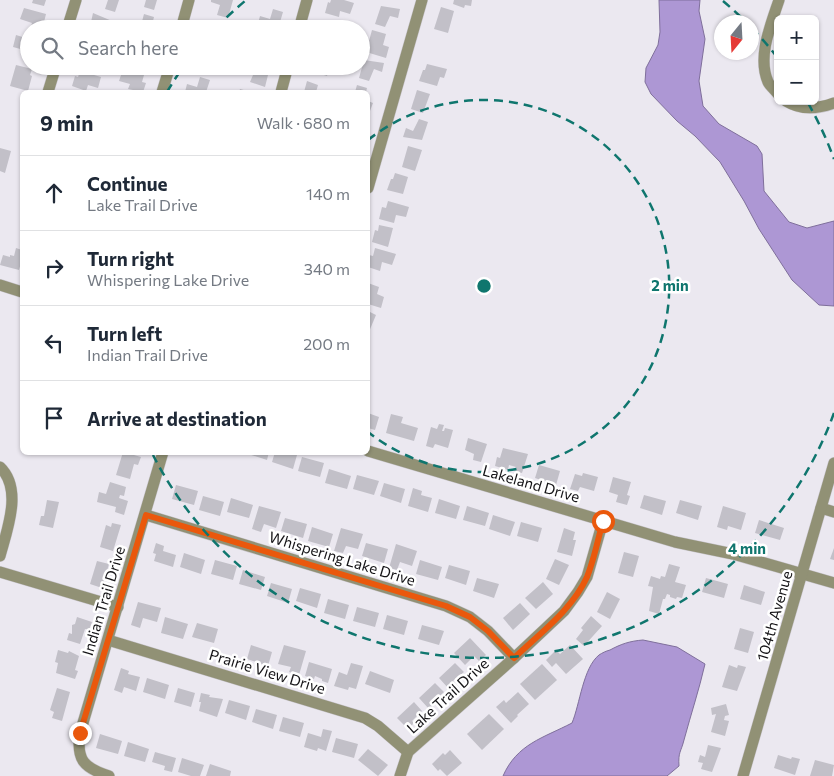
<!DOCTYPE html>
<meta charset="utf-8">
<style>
:root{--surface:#fff;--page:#f2f2f3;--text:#1f2937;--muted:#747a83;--line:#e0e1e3}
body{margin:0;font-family:Commissioner,sans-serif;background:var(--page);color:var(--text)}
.controls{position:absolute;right:15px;top:15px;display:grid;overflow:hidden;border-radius:8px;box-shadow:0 1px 4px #0004}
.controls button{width:45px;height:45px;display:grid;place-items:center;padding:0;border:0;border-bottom:1px solid var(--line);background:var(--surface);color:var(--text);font:25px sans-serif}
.compass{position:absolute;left:714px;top:15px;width:45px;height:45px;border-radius:50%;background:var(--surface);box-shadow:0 1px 4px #0004;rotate:198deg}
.stop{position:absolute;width:15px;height:15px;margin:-11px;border:4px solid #ea580c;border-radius:50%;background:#fff}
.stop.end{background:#ea580c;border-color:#fff;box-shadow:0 1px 5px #0008}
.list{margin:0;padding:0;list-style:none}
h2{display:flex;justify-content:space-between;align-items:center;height:65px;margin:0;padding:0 20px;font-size:21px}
h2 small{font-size:16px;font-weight:400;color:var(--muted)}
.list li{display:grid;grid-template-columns:32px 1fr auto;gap:15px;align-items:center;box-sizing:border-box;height:75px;padding:0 20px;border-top:1px solid var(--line)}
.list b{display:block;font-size:19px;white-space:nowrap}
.list p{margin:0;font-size:16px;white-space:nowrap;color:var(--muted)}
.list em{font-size:16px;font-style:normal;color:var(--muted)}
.icon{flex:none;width:28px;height:28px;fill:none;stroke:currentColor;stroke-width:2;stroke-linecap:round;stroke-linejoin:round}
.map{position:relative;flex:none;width:834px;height:776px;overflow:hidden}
.search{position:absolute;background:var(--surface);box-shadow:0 1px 4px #0004;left:20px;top:20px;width:350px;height:55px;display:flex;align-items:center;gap:12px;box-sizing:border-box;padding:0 18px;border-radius:28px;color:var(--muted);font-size:19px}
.panel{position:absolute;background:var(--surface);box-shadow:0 1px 4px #0004;left:20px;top:90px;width:350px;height:365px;border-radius:8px}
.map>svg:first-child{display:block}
</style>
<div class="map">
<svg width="834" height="776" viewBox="0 0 834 776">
<rect width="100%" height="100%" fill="#ebe8f0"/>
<g fill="#ad97d4" stroke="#7f6f9b">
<polygon points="659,0 700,0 699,11 705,39 699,81 703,106 719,124 757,146 762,154 764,191 789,222 807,228 834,221 834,306 819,305 792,280 759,229 744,201 720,162 695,136 677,121 651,94 645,82 646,68 658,45 660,32"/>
<path d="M643 640 677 647 705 664C699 690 691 714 684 740 681 752 678 752 679 766L667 776H503C517 744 543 738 572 723 580 704 583 668 599 655 602 653 606 651 610 650 621 644 630 641 643 640Z"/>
</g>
<g fill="#c2c0c8">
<polygon points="33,0 46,0 44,6 32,3"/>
<polygon points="108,0 119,0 115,12 105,9"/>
<polygon points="146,0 157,0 154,10 144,7"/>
<polygon points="211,0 233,0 228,18 217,15 220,5 211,2"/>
<polygon points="331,0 344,0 354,3 350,14 340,11 339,17 325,13 328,2 330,3"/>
<polygon points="454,0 472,0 471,6 465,5 464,8 453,4"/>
<polygon points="381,6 400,9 398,18 390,16 385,27 375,24"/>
<polygon points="441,7 454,11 448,33 434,29"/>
<polygon points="24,8 46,14 44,22 47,23 46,29 30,29 32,23 20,19"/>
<polygon points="273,9 283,12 278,29 257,27 260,16 270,19"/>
<polygon points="93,13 112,21 110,29 97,29 99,24 91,22"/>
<polygon points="144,14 154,17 151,29 140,29"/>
<polygon points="216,23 226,26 225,29 214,29"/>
<polygon points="324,25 335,28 335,29 323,29"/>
<polygon points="372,30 386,34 383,45 389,47 386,58 366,52"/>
<polygon points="16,35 29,39 29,60 22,57 24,50 13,47"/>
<polygon points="364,60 384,63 382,72 374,69 369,81 359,78"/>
<polygon points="427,64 447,69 444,78 440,77 437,86 419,81 423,70 425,70"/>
<polygon points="16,65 32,69 30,75 32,76 28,91 10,86"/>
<polygon points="194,66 214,66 212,72"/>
<polygon points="243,66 267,66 265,74 268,75 265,87 250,82 253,75 241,71"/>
<polygon points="309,66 330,66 327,76 308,70"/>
<polygon points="123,69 144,75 142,82 146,83 143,92 128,89 130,84 119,81"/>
<polygon points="80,71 101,77 98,88 88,85 86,91 72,86 75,76 78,77"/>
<polygon points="200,77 210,80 206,92 185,92 187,84 197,87"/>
<polygon points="307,81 318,85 316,92 304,92"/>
<polygon points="357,85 367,88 366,92 355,92"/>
<polygon points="240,89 251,92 239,92"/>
<polygon points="417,90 430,94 423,113 411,109"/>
<polygon points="368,101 373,103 370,111 368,110"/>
<polygon points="419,119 428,122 422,140 403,137 406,128 413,131"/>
<polygon points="408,146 422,150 415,171 402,167"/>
<polygon points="0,148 11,151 5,173 0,171"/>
<polygon points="395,173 408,177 403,194 387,190 391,179 393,179"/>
<polygon points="388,201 409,207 406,217 396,215 394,223 379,219 382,207 386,208"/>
<polygon points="379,225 393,228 388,247 372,242 375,230 378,231"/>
<polygon points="16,248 22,250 22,259 19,270 0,265 3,255 10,257 10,255 14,256"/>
<polygon points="375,248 396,254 392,265 382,262 380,271 368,267 369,255 373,256"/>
<polygon points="368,283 379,287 377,294 384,297 381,308 368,304"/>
<polygon points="368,311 376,315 368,334"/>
<polygon points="368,413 379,417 375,430 368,428"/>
<polygon points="391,414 403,417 401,423 418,428 414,441 386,433"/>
<polygon points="439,424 444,425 442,431 444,431 445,428 453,430 448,448 435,444 433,448 426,446 431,427 437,429"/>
<polygon points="468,438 487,444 481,462 473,460 474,454 465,450"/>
<polygon points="503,448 528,454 522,473 514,471 516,467 509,465 508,470 495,466 497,457 500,458"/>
<polygon points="123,452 141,457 138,465 134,464 130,479 116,475"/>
<polygon points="242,452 269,452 267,460"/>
<polygon points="275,452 288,452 297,455 293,469 272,462"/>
<polygon points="302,457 324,463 320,477 298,471"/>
<polygon points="539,465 560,471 556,485 535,478"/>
<polygon points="329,469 351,476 347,489 325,483"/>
<polygon points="583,473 598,477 594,491 580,487 578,491 570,489 575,474 582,476"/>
<polygon points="357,475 379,481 374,495 353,489"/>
<polygon points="613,477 631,482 627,495 630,496 627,505 616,502 618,495 609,492"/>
<polygon points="110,482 126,487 124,496 120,495 119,498 128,501 124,515 115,512 116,507 97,502 99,492 106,494"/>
<polygon points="384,483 405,489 401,503 380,496"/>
<polygon points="176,485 198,491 194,505 172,499"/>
<polygon points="413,488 422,491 421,495 432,498 428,512 408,506"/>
<polygon points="644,495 666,501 662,515 640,508"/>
<polygon points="203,496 224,502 220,516 199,510"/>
<polygon points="231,498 253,505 249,518 227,512"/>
<polygon points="439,499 460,506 456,519 435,513"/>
<polygon points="47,500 59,502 53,528 39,525 41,516 44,516"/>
<polygon points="680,500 702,506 698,520 676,513"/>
<polygon points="259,506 281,512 276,528 264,524 261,532 252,529"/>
<polygon points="467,506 489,513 485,526 463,520"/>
<polygon points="723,506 746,513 741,530 728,526 727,530 717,527"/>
<polygon points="493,515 515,522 510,536 489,529"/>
<polygon points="285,518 307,524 303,538 281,531"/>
<polygon points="759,520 784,528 780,540 755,533"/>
<polygon points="521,522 542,528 538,542 517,536"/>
<polygon points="112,523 121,525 113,551 100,547 106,525 111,527"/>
<polygon points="312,527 333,534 329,547 308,541"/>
<polygon points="341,528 363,534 358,549 346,546 343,553 334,551"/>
<polygon points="564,528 575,532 573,540 576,540 572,556 557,552"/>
<polygon points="156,543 164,546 163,551 176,555 173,567 154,561 156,554 153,553"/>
<polygon points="366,543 388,549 384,563 362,556"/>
<polygon points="396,544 417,551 412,566 400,562 397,570 389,568"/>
<polygon points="834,548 834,560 830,559"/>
<polygon points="624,552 639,556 633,577 618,573"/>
<polygon points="184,553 205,560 201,574 180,567"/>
<polygon points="555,559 569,565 559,585 546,579"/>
<polygon points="215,560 237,566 233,580 211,574"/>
<polygon points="420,560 442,567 438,580 416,574"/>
<polygon points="97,561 109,564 102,588 90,584"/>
<polygon points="669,564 680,567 675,582 686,585 682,598 677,597 676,599 670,597 670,595 667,594 665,599 663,599 659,614 649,611 653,587 648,586 651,576 660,579 661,576 665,577"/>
<polygon points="449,565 470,571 466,585 445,578"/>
<polygon points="243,570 265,577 261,590 239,584"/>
<polygon points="477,578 499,584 494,598 473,591"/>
<polygon points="706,578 728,584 724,598 702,592"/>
<polygon points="543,582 553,594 536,609 525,598"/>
<polygon points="271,583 292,589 288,603 267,596"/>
<polygon points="744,585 765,592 761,605 740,599"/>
<polygon points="300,588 321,594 317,608 296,601"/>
<polygon points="607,592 620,599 610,619 597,612"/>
<polygon points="328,599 349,605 345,619 324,613"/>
<polygon points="138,602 161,608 157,622 143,618 140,628 131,625"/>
<polygon points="520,603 530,614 513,630 503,618"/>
<polygon points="357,607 379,613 375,627 353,621"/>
<polygon points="387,615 408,621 404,635 383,629"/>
<polygon points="591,616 602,626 584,646 576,639 583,630 581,628"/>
<polygon points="77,617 92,622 89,630 85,629 80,644 67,640 69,633 72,634 72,625 75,624"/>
<polygon points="165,617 188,624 183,639 161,633"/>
<polygon points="197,623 218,629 214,643 192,637"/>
<polygon points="422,625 444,631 439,645 418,639"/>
<polygon points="740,628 754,632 748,653 734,649"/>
<polygon points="470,638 486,655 479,661 474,656 465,665 454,653"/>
<polygon points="251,645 272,652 268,666 247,659"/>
<polygon points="284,645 306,651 299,675 289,672 291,667 278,664"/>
<polygon points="570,645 583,659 566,674 556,663 552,667 546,660 556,650 560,654"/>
<polygon points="58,650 68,653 69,651 79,656 75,670 78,671 75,679 56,673 58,663 55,662"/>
<polygon points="309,662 332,669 328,683 322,681 322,679 315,676 314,679 305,676"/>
<polygon points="351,663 363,666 356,689 349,687 348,690 334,686 339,672 347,675"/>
<polygon points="455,663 464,672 453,681 455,683 449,689 439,678"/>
<polygon points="542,664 557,680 535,700 520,684"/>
<polygon points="729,665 737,668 738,665 746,667 737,691 722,687"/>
<polygon points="121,668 129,671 128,674 140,677 136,691 124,687 122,693 114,690"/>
<polygon points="370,671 394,680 390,693 365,684"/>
<polygon points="147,678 169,685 165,699 143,692"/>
<polygon points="435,683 444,692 433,702 435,703 429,709 419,698"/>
<polygon points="57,688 70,692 62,721 52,718 54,712 50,710"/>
<polygon points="178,688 195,693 191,707 174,702"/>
<polygon points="518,692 529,704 517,715 518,716 511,723 496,707 504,700 506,703"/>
<polygon points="201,693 210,695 209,697 223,699 217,717 199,711 201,702 199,702"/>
<polygon points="229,700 250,706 246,720 225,713"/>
<polygon points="414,702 422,711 412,721 414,723 408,729 397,718"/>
<polygon points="726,704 729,715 725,716 724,720 729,721 725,736 711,732 716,714 712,715 711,708"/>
<polygon points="256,709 277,715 273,729 252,722"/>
<polygon points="489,714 504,729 482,750 467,734"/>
<polygon points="283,717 304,723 300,737 279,731"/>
<polygon points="323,729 332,731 326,751 318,748 317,751 304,747 308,733 321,737"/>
<polygon points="100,734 122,741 118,754 96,748"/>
<polygon points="336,738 358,744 354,758 332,752"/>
<polygon points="128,742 149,749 145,762 124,756"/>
<polygon points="708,745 721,748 712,772 701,769 703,763 698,762 700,755 705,757"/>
<polygon points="368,749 388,765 378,776 358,760"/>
<polygon points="450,750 462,763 447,776 440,769 438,771 432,764 443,753 445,755"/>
<polygon points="155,752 176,758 172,772 164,770 165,766 152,762"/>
<polygon points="778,755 791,759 792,757 800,759 795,775 774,768"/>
<polygon points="182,758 204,765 200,776 191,776 178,772"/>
<polygon points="815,760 834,765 832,776 810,776"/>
<polygon points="210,764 231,771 230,776 206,776"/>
</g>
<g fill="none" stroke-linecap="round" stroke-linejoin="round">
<defs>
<g id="minor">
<polyline points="67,29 76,0"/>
<polyline points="181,29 189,0"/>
<polyline points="299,29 307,0"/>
<polyline points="48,92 56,66"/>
<polyline points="162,92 170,66"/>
<polyline points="281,92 288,66"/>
<path d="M778 94C775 90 770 86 768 82 757 57 771 24 779 0"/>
<path d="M786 101C802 111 818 109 834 103"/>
<polyline points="368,188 422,0"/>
<polyline points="0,285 22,292"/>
<polyline points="368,451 675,542 733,554 834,583"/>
<path d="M0 467C23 489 7 530 0 556"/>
<polyline points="821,508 834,512"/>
<polyline points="146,515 446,606 470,617 488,631 514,658"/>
<polyline points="0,572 118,607"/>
<polyline points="108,640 365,718 378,726 408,752"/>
<path d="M109 776C84 768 76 760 80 733L163 452"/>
<polyline points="400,776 408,752 514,658 564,611 578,592 587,577 603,521"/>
<polyline points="743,776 834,463"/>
</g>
</defs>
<use href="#minor" stroke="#c9c6cd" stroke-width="12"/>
<use href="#minor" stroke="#919175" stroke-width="11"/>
</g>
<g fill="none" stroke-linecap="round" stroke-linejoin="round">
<path stroke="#ea580c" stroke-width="6" d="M80 733 146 515 446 606 470 617 488 631 514 658C539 634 572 610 587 577 594 560 598 539 603 521"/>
</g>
<g fill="none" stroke="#0f766e" stroke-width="2.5" stroke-dasharray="9 6">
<path d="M368 140A186 186 0 1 1 368 432"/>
<path d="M834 413A372 372 0 0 1 153 455M167 92A372 372 0 0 1 183 67M216 28A372 372 0 0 1 245 1M723 1A372 372 0 0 1 745 21M752 28A372 372 0 0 1 777 57M808 103A372 372 0 0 1 834 159"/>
</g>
<g text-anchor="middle" stroke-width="5" stroke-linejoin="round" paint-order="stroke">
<g font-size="15" fill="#141316" stroke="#fff">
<text transform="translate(531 484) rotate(16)" y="5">Lakeland Drive</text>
<text transform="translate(342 559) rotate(17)" y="5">Whispering Lake Drive</text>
<text transform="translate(104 601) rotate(-73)" y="5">Indian Trail Drive</text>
<text transform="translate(775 616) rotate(-74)" y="5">104th Avenue</text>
<text transform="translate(267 672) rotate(17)" y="5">Prairie View Drive</text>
<text transform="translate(448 696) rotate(-42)" y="5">Lake Trail Drive</text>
</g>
</g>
<circle cx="484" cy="286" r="8" fill="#0f766e" stroke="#fff" stroke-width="2.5"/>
<g font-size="15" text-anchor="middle" font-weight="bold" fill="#0f766e" stroke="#fff" stroke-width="5" stroke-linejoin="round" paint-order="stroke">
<text x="670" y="291">2 min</text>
<text x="747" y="554">4 min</text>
</g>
</svg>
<div class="controls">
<button>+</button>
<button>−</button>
</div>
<svg class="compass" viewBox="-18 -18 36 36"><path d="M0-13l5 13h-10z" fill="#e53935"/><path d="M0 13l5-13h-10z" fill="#747a83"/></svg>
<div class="stop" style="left:603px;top:521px"></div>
<div class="stop end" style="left:80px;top:733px"></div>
<div class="search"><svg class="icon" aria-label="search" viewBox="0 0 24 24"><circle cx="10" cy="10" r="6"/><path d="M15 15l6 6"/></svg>Search here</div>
<section class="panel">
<h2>9 min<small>Walk · 680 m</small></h2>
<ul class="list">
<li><svg class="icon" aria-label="ahead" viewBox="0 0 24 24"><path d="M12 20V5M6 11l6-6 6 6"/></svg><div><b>Continue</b><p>Lake Trail Drive</p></div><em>140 m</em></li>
<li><svg class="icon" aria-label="right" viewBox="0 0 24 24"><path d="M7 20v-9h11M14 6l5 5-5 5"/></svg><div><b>Turn right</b><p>Whispering Lake Drive</p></div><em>340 m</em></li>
<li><svg class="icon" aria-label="left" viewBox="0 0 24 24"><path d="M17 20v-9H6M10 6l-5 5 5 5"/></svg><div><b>Turn left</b><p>Indian Trail Drive</p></div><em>200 m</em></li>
<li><svg class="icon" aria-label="arrive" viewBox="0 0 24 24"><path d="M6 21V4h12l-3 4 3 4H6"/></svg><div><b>Arrive at destination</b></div></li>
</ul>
</section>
</div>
